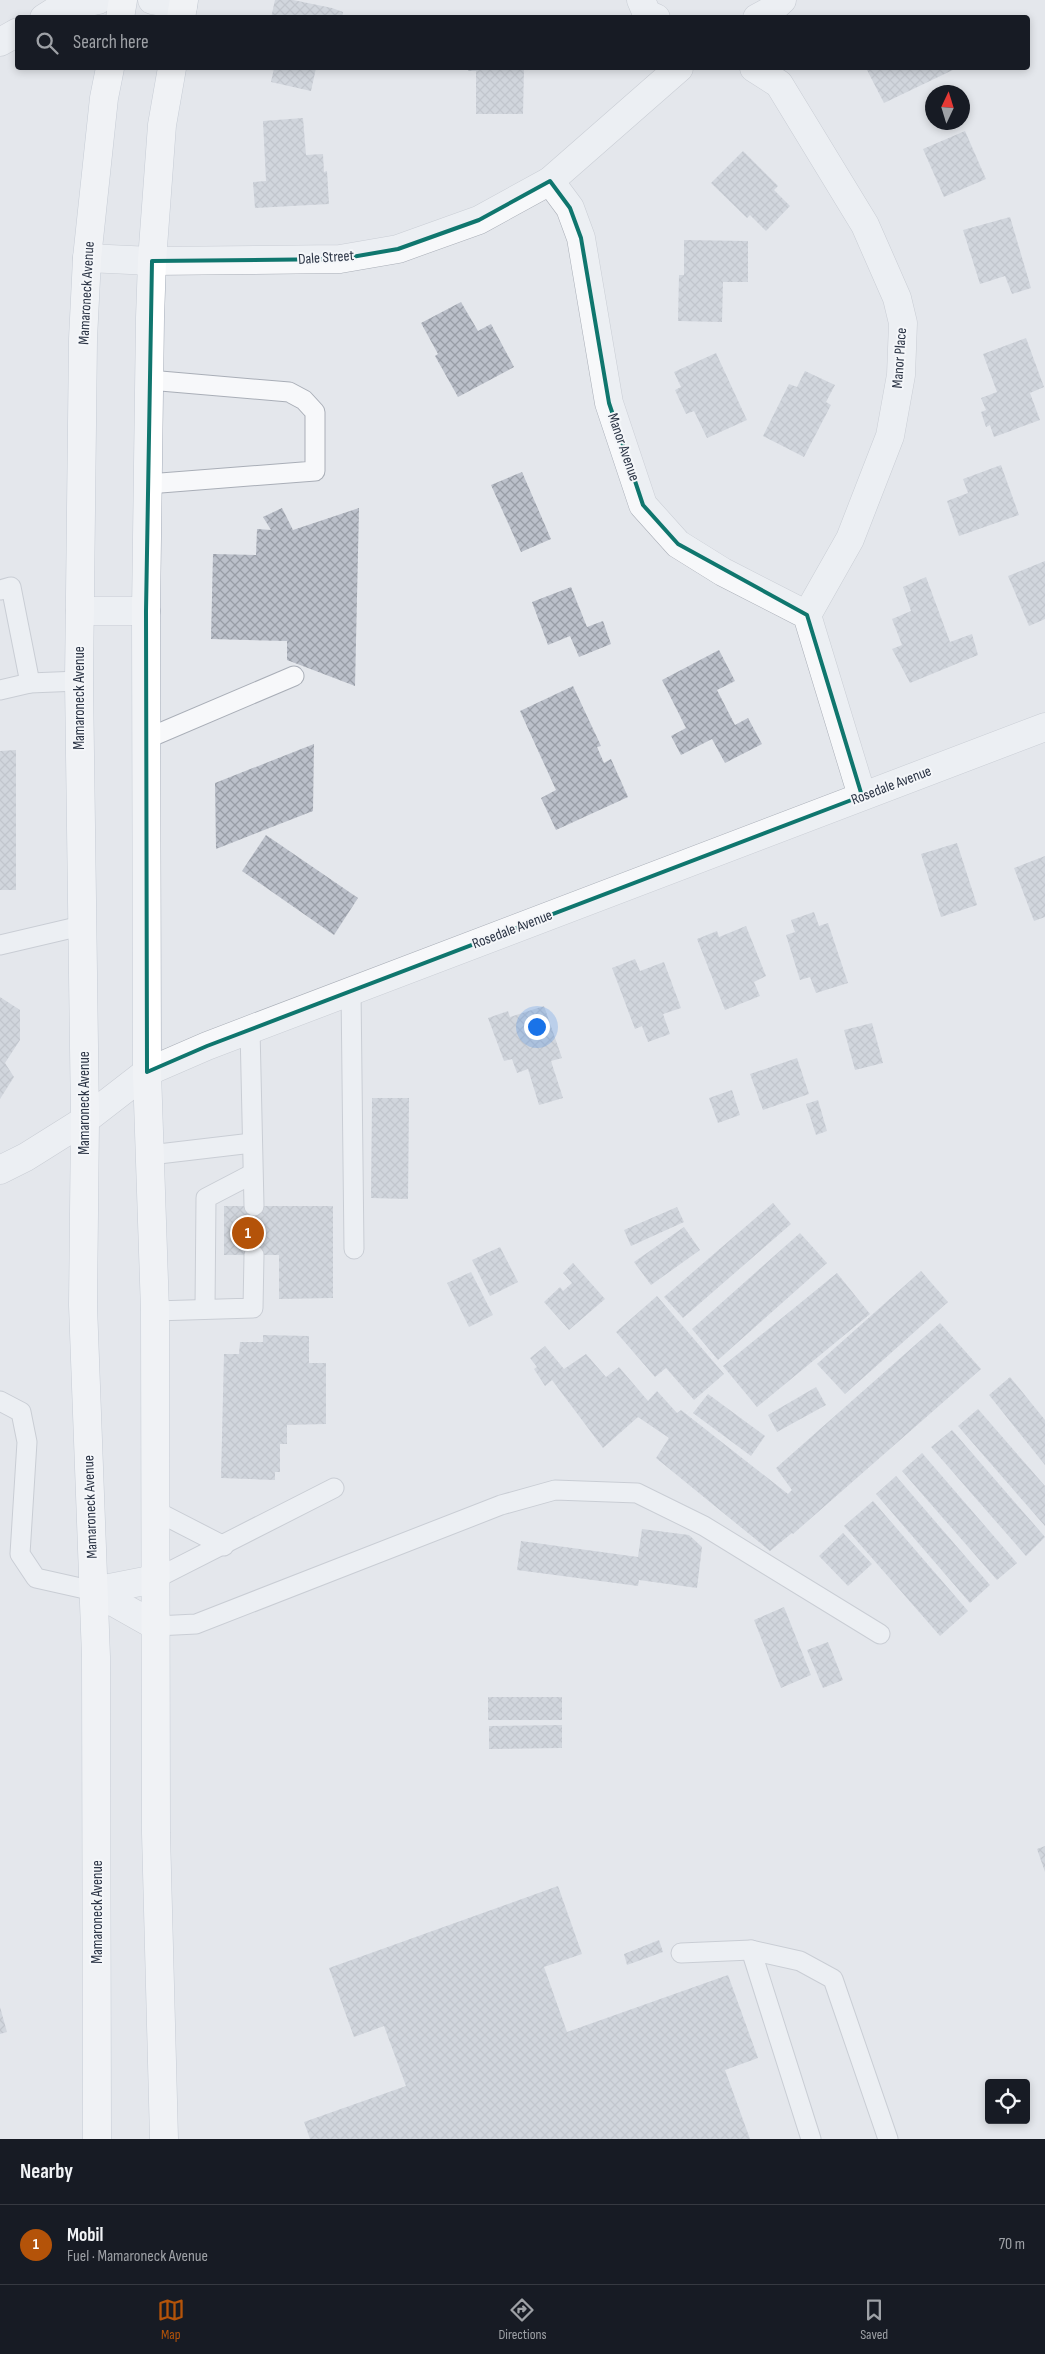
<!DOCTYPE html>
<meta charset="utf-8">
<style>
:root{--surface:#171b24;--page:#20242c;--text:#f1f3f6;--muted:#9ea1a6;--line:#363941;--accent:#b45309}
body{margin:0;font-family:"Sofia Sans Condensed",sans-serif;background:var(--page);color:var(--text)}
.controls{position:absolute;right:15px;bottom:15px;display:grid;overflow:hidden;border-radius:5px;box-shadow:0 2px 8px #0003}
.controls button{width:45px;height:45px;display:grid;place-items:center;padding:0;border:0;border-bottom:1px solid var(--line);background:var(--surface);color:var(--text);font:25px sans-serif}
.compass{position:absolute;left:925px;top:85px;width:45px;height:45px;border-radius:50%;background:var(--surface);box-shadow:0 2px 8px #0003;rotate:4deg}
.you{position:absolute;left:536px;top:1026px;width:18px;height:18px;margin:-12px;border:4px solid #fff;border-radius:50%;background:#1a73e8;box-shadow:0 0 0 8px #1a73e833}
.badge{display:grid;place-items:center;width:32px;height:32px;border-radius:50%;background:var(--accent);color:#fff;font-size:16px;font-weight:700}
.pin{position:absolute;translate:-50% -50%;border:2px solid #fff;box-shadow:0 1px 5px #0006}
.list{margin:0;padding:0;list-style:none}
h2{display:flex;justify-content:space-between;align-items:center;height:65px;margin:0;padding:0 20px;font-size:21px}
h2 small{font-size:16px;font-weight:400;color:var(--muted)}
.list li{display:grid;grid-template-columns:32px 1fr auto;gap:15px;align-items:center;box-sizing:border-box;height:80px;padding:0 20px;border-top:1px solid var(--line)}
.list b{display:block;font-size:19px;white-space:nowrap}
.list p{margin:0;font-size:16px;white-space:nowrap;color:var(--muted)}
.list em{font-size:16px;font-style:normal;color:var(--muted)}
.icon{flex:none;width:28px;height:28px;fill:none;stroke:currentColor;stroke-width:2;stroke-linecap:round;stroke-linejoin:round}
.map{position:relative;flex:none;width:1045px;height:2139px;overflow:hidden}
.search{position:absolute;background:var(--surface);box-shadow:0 2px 8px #0003;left:15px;right:15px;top:15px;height:55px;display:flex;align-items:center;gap:12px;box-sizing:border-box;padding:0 18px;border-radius:5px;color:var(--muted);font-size:19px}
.sheet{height:145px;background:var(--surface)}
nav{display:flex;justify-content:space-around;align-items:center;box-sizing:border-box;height:70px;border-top:1px solid var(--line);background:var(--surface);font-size:14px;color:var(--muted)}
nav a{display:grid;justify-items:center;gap:2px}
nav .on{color:var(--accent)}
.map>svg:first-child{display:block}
</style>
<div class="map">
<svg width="1045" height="2139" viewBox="0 0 1045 2139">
<defs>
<pattern id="building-cross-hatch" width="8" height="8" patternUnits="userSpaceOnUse" patternTransform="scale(1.25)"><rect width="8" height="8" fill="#bbc0ca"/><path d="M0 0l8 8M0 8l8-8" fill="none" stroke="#989da6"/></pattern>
</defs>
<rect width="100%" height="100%" fill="#e4e7ec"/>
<g fill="url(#building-cross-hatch)">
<polygon points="275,0 293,0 332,8 343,12 342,18 271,18"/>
<polygon points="274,68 316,68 311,91 271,82"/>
<polygon points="468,68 524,68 523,114 476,114 476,71 468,71"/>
<polygon points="866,68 957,68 884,103"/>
<polygon points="303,118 306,155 323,154 324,172 327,171 329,204 255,208 253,182 266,181 263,121"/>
<polygon points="965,131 986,179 944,197 923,149"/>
<polygon points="743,151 778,186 774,190 790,206 766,231 750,215 747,218 711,183"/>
<polygon points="1010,217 1031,288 1012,294 1005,276 980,284 963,230"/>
<polygon points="684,240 748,241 748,282 723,282 722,322 678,321 679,275 684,275"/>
<polygon points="461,302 478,331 491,324 514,367 458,397 435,356 438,354 421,323"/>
<polygon points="1026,338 1044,387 1030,393 1040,420 994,437 990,425 986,427 981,412 986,410 981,398 997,392 983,354"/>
<polygon points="716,353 747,420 707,438 694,411 686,414 675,390 681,387 674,372"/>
<polygon points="805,371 835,385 826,402 831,405 804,457 763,436 789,384 797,387"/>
<polygon points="1001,465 1019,515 959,536 947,501 968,493 963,479"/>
<polygon points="522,472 551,539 521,552 491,485"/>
<polygon points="282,508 293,530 359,508 355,686 287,660 287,641 211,639 213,554 256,555 257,529 271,530 263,517"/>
<polygon points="1045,561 1045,619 1029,626 1008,576"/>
<polygon points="926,577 950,642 972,634 978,655 910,683 892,649 902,645 892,619 911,611 903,587"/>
<polygon points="571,587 587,627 603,621 611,644 579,657 570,636 548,645 532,602"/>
<polygon points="719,650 735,681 717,690 735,725 748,718 762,744 725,763 712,739 681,755 671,736 686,728 662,680"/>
<polygon points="573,686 601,746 597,747 604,763 611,759 628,797 556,830 541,798 556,790 520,711"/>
<polygon points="314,744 313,811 216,849 215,783"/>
<polygon points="16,750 16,890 0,890 0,751"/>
<polygon points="266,835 358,898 334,935 242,871"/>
<polygon points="957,843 977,905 941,917 921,854"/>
<polygon points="1045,856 1045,917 1034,921 1014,868"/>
<polygon points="814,912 819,926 828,923 848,983 816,993 810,977 800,980 786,935 795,932 791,920"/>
<polygon points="746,926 766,976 754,982 760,996 725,1010 697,939 717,931 719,937"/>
<polygon points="635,959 640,971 664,962 681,1008 663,1014 670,1034 648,1042 642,1026 635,1029 612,968"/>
<polygon points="0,997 20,1010 20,1040 5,1063 14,1077 0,1099"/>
<polygon points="544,1006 562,1058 551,1061 563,1098 539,1105 528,1069 517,1073 512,1059 504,1061 488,1018 508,1011 510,1017"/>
<polygon points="872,1023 883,1063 855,1070 844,1030"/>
<polygon points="797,1058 809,1094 763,1110 750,1074"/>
<polygon points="732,1090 740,1115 718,1123 709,1098"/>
<polygon points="372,1098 409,1098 408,1199 371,1198"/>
<polygon points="818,1100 827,1131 816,1135 806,1104"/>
<polygon points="773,1203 791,1224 683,1318 664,1297"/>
<polygon points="224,1206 333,1206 333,1298 279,1299 279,1255 224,1255"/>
<polygon points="677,1207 684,1222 631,1246 624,1230"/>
<polygon points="684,1227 700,1250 651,1285 634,1262"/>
<polygon points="800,1233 827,1263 718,1360 692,1329"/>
<polygon points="500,1247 518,1282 490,1296 472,1260"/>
<polygon points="573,1263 605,1299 569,1330 544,1302 560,1287 563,1291 572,1283 563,1273"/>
<polygon points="921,1271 948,1302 845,1394 817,1364"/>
<polygon points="471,1272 493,1315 469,1327 447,1283"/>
<polygon points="837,1273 870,1314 757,1407 723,1366"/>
<polygon points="657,1296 724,1374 694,1400 666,1368 655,1377 616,1332"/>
<polygon points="940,1323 981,1369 793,1534 792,1533 770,1551 656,1458 669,1438 638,1417 603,1448 552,1380 545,1386 534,1369 537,1367 530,1358 545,1346 564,1369 586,1354 606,1377 619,1367 648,1401 657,1391 677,1413 681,1410 788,1494 792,1490 776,1468"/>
<polygon points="263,1335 309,1336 309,1363 326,1363 326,1424 287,1425 287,1444 280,1444 280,1472 275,1472 275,1480 221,1478 224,1354 239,1354 240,1342 263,1342"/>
<polygon points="1010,1377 1045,1420 1045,1465 989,1395"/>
<polygon points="816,1387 826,1405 777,1432 768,1415"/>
<polygon points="708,1394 765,1436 751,1456 693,1413"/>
<polygon points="978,1409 1045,1486 1045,1526 958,1426"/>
<polygon points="952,1430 1045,1537 1026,1556 931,1447"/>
<polygon points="922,1453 1017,1563 997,1580 902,1471"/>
<polygon points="896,1476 990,1585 970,1603 876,1494"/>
<polygon points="873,1501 968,1611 940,1636 844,1526"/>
<polygon points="642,1529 689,1535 702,1547 697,1588 639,1580 638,1586 517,1570 521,1541 638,1557"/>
<polygon points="843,1533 872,1564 848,1586 819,1556"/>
<polygon points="784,1607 811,1675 781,1688 754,1620"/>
<polygon points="828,1642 843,1680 823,1688 807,1650"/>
<rect x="488" y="1697" width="74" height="23"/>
<polygon points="562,1725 562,1748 489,1749 489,1726"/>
<polygon points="1045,1846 1045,1872 1037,1849"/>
<polygon points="558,1886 582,1954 544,1967 567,2032 728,1975 758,2058 725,2070 750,2139 310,2139 304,2122 406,2086 384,2026 354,2037 329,1968"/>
<polygon points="659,1940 663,1952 627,1965 624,1954"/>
<polygon points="0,2007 7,2032 0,2034"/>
</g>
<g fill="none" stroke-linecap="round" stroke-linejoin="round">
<defs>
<g id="service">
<polyline points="148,484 315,471 315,412 304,400 289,392 149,380"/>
<polyline points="0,590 11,587 30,683"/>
<polyline points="0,690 30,683 79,681"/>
<polyline points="146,739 294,676"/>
<polyline points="0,945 81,926"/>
<polyline points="351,990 354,1249"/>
<polyline points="250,1029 254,1206"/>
<polyline points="150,1155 252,1143"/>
<polyline points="205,1309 206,1198 252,1174"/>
<polyline points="155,1311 253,1308 254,1255"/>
<polyline points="0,1401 21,1412 27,1442 20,1554 36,1578 94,1591"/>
<polyline points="154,1510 224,1546"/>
<polyline points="155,1579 334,1488"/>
<polyline points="156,1626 196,1624 501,1505 555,1490 637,1493 704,1526 880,1634"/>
<polyline points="751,1950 811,2139"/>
<polyline points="681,1953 751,1950 800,1961 833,1979 888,2139"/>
</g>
<g id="minor">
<polyline points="152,0 183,6"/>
<polyline points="641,0 647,14 656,18"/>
<polyline points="44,18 60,8 98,0"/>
<polyline points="757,18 770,11 782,0"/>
<polyline points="0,42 18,32"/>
<polyline points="754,68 779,84 865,225 897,298 903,323 901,375 890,436 850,539 807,615"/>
<polyline points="550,181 570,208 581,238 609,403 643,505 678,544 723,572 807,615 862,796"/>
<polyline points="87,258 152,261 340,259 398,249 479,220 550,181 679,68"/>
<polyline points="80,611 146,611"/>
<polyline points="0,1170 26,1157 85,1120"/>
<polyline points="94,1591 156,1626"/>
<polyline points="94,1591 155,1579"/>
</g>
<polyline id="tertiary" points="85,1120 147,1072 207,1046 1045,727"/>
<g id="primary">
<polyline points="120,18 123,0"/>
<polyline points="181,18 184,0"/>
<polyline points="97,2139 96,1657 83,1305 85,1120 79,681 83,339 87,258 104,98 110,68"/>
<polyline points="164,2139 156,1833 155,1311 147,1072 146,611 150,318 152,261 162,125 172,68"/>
</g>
</defs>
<use href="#service" stroke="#a9aeb7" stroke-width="21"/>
<use href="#minor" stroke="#a9aeb7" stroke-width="29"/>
<use href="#tertiary" stroke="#a9aeb7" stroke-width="29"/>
<use href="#primary" stroke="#a3abb8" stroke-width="29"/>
<use href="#service" stroke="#f7f8fa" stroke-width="19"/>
<use href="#minor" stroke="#f7f8fa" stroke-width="28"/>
<use href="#tertiary" stroke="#f7f8fa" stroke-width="28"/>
<use href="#primary" stroke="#fff" stroke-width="28"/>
</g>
<path d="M0 0H1045V2139H0ZM550 181 570 208 581 238 609 403 643 505 678 544 807 615 862 796 207 1046 147 1072 146 611 152 261 340 259 398 249 479 220Z" fill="#e4e7ec" fill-opacity=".55" fill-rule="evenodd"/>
<path fill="none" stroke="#0f766e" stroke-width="4" stroke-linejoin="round" d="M550 181 570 208 581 238 609 403 643 505 678 544 807 615 862 796 207 1046 147 1072 146 611 152 261 340 259 398 249 479 220Z"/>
<g text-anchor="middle" stroke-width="4" stroke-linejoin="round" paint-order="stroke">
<g font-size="15" fill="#2b3445" stroke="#f4f6f9">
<text transform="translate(326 257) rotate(-4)" y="5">Dale Street</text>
<text transform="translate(86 293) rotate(-87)" y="5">Mamaroneck Avenue</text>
<text transform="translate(899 358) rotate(-86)" y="5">Manor Place</text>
<text transform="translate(624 447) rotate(71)" y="5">Manor Avenue</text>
<text transform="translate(79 698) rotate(-90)" y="5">Mamaroneck Avenue</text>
<text transform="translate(891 785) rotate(-21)" y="5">Rosedale Avenue</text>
<text transform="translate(512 929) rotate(-21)" y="5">Rosedale Avenue</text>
<text transform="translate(84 1103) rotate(-90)" y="5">Mamaroneck Avenue</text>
<text transform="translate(90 1507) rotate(-92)" y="5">Mamaroneck Avenue</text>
<text transform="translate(97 1912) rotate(-90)" y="5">Mamaroneck Avenue</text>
</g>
</g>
</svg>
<div class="controls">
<button><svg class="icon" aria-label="locate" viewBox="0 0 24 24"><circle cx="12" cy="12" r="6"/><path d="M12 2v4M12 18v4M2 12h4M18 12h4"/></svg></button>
</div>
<svg class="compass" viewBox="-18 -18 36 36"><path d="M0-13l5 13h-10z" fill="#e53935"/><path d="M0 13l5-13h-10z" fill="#9ea1a6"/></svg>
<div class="you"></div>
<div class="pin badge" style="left:248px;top:1233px">1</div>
<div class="search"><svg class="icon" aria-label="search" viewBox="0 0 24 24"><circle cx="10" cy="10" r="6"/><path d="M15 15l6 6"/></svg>Search here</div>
</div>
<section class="sheet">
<h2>Nearby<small></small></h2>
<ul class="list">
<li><span class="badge">1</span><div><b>Mobil</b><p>Fuel · Mamaroneck Avenue</p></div><em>70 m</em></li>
</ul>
</section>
<nav>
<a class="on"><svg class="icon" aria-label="map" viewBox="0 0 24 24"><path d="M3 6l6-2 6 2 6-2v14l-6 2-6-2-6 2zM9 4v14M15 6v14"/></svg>Map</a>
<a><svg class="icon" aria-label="directions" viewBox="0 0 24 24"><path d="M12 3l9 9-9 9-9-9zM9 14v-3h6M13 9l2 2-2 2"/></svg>Directions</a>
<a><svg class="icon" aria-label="saved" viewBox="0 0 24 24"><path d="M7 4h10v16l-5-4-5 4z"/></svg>Saved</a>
</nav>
